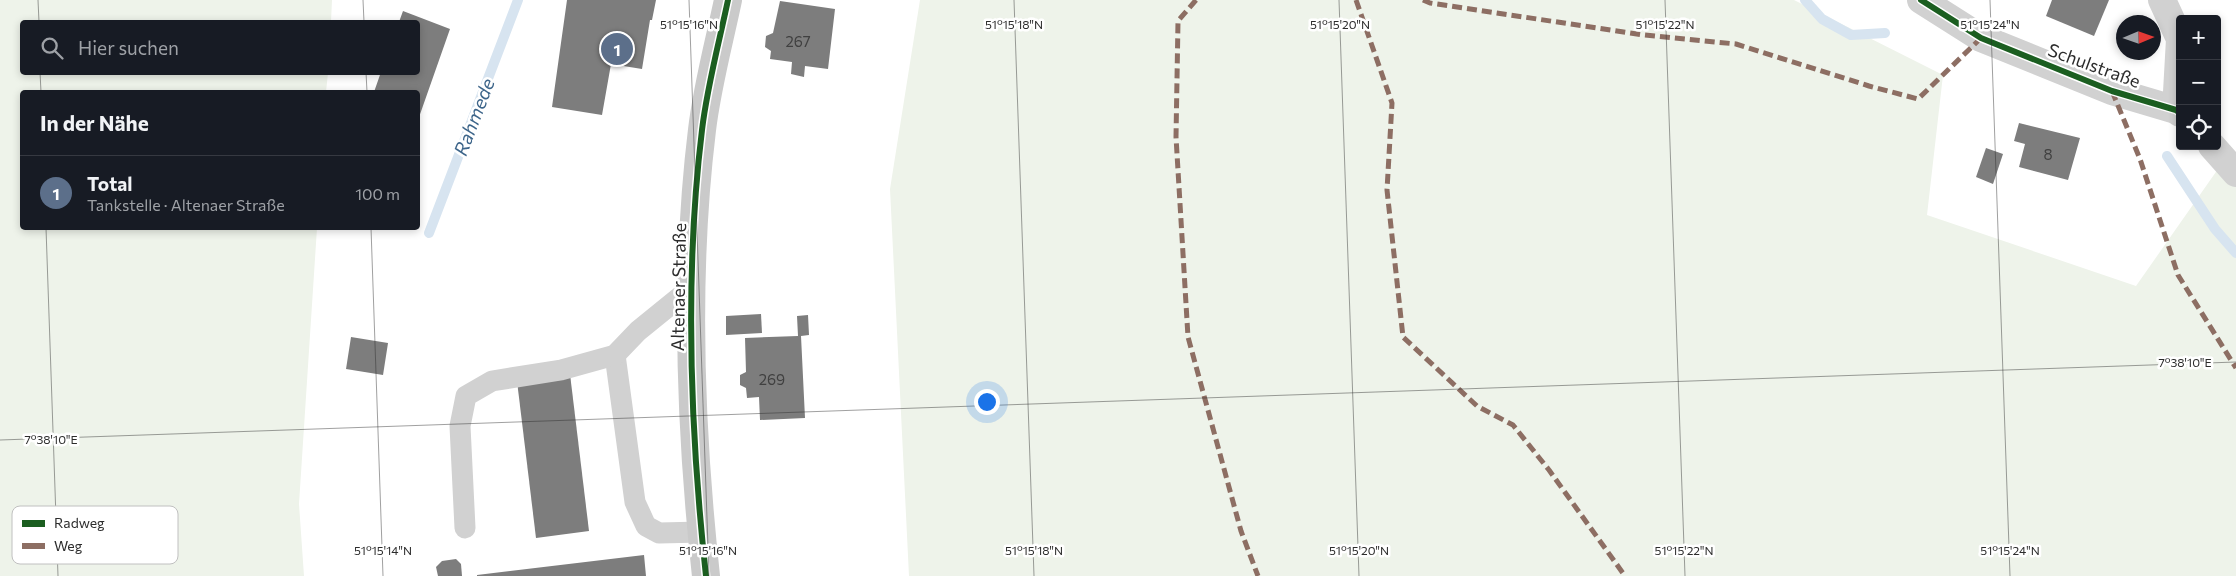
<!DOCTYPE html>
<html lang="de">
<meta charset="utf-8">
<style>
:root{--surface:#171b24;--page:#242831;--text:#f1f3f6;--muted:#9ea1a6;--line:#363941;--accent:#767676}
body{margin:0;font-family:Commissioner,sans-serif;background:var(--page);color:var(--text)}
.controls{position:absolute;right:15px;top:15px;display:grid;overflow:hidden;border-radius:5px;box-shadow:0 2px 8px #0003}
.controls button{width:45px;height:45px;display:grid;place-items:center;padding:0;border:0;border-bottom:1px solid var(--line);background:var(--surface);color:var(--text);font:25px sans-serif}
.compass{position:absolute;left:2116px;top:15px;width:45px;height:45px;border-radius:50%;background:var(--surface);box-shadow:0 2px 8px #0003;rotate:88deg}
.you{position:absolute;left:986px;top:401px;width:18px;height:18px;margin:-12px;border:4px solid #fff;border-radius:50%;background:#1a73e8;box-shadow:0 0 0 8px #1a73e833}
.badge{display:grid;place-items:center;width:32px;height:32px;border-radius:50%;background:var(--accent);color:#fff;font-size:16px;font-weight:700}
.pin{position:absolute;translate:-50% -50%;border:2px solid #fff;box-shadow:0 1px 5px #0006}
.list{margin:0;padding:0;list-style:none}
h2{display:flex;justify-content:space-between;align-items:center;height:65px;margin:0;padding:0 20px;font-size:21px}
h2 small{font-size:16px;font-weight:400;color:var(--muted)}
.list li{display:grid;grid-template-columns:32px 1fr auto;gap:15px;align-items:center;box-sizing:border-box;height:75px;padding:0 20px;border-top:1px solid var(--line)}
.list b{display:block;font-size:19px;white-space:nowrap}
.list p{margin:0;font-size:16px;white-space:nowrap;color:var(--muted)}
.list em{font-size:16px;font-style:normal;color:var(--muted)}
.icon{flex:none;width:28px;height:28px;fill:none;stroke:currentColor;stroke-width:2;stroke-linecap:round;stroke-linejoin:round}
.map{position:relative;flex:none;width:2236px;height:576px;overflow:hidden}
.search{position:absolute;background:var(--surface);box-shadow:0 2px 8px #0003;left:20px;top:20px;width:400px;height:55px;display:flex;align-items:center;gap:12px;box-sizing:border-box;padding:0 18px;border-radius:5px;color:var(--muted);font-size:19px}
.panel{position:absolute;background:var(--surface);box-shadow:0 2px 8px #0003;left:20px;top:90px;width:400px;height:140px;border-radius:5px}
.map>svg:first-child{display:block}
</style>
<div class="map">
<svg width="2236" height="576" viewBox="0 0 2236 576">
<rect width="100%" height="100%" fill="#fff"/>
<g fill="#eef3ea">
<polygon points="0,0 332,0 331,22 22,22 22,72 328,73 326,92 22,92 22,228 317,228 299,504 304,576 0,576"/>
<polygon points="920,0 1794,0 1943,75 1927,215 2136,286 2225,159 2236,152 2236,576 909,576 890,189"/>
</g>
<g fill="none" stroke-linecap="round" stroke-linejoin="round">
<g stroke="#d7e4f0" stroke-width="10">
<polyline points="1805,0 1822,19 1851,35 1885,33"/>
<polyline points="2167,156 2215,229 2236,253"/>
<polyline points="429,233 518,0"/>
</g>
</g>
<g fill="#7d7d7d">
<polygon points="567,0 656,0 652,20 650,20 642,69 611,64 602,115 552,107"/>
<polygon points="2052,0 2109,0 2094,36 2046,16"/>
<polygon points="780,1 835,9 828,69 805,66 804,77 791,74 792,62 770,59 771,51 765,47 766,36 773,33"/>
<polygon points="403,11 450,29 418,120 418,92 374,92 381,72 418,72 418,22 399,22"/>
<polygon points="2019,123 2080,138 2068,180 2019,167 2025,144 2014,141"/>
<polygon points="1986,148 2003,154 1993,184 1976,177"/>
<polygon points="761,314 762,333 726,335 726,316"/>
<polygon points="808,315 809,335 801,336 805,418 760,420 759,397 747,398 746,388 740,385 740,375 746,372 745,338 798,336 797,316"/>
<polygon points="351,337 388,343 383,375 346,369"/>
<polygon points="570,374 589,531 536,538 517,381"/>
<polygon points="644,555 646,576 477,576 477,575"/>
<polygon points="456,559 461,564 462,576 438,576 436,567 442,561"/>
</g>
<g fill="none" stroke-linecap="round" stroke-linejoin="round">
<g stroke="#d1d1d1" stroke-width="21">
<polyline points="615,355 635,502 646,526 659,533 702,532"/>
<polyline points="465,528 460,426 466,396 492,381 561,370 615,355 638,331 691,288"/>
</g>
<g stroke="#d1d1d1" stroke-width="28">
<polyline points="1921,0 1981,38 2112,91 2176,110 2180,113"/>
<polyline points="2162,0 2180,39 2176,110"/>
<polyline points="2212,146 2236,173"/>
</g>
<path stroke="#cacaca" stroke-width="28" d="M706 576C690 429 684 277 702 130 707 87 719 43 728 0"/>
<g stroke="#8d6e63" stroke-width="5" stroke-dasharray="10 5" stroke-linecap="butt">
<polyline points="1196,0 1178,21 1176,137 1188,337 1241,531 1258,576"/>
<polyline points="1356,0 1392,103 1387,190 1403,337 1477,406 1513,425 1549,470 1625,576"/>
<polyline points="1423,0 1430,3 1644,35 1736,44 1869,86 1918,99 1981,38"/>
<polyline points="2112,91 2140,159 2178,275 2236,368"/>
</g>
<defs>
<g id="cycleway">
<polyline points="1921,0 1981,38 2112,91 2176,110 2180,113"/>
<path d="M706 576C690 429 684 277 702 130 707 87 719 43 728 0"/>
</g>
</defs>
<use href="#cycleway" stroke="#fff" stroke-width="9"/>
<use href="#cycleway" stroke="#1b5e20" stroke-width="6"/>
</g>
<path fill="none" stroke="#2c2c2c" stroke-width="1" stroke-opacity="0.45" d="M38 0 39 22M363 0 364 22M689 0 709 576M1014 0 1034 576M1339 0 1359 576M1665 0 1685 576M1990 0 2010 576M40 72 41 92M366 72 367 92M46 228 58 576M371 228 383 576M0 440 2236 362"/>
<g text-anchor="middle" stroke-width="5" stroke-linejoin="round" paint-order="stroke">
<g font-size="15" fill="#404040">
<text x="798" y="47">267</text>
<text x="2048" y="160">8</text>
<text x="772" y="385">269</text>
</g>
<g font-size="18" fill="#2c2c2c" stroke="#fff">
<text transform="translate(2094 66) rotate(20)" y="6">Schulstraße</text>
<text transform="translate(679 287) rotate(-89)" y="6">Altenaer Straße</text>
</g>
<g font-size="19" font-style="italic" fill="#3d658a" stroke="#fff">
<text transform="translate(474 117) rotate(-69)" y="7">Rahmede</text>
</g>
</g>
<rect x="12" y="506" width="166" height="58" rx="8" fill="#fff" stroke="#c0c0c0" stroke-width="1"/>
<rect x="22" y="520" width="23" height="7" fill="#1b5e20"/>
<rect x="22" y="543" width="23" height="6" fill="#8d6e63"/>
<g font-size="14" fill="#2c2c2c">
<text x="54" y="528">Radweg</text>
<text x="54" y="551">Weg</text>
</g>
<g font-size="12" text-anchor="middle" fill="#2c2c2c" stroke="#fff" stroke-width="5" stroke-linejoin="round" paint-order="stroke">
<text x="689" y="29">51°15'16"N</text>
<text x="1014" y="29">51°15'18"N</text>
<text x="1340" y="29">51°15'20"N</text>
<text x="1665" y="29">51°15'22"N</text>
<text x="1990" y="29">51°15'24"N</text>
<text x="2185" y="367">7°38'10"E</text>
<text x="51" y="444">7°38'10"E</text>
<text x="383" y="555">51°15'14"N</text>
<text x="708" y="555">51°15'16"N</text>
<text x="1034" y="555">51°15'18"N</text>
<text x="1359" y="555">51°15'20"N</text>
<text x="1684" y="555">51°15'22"N</text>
<text x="2010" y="555">51°15'24"N</text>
</g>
</svg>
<div class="controls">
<button>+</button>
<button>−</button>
<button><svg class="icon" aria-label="locate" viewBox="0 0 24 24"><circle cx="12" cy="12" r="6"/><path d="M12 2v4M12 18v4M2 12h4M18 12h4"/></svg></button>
</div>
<svg class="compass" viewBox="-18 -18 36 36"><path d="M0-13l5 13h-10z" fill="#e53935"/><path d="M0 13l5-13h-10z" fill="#9ea1a6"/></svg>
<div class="you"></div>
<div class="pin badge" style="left:617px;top:49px;background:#5c6f8a">1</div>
<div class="search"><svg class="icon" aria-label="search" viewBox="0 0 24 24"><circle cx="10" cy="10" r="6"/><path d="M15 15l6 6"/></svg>Hier suchen</div>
<section class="panel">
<h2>In der Nähe<small></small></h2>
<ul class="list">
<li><span class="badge" style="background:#5c6f8a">1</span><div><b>Total</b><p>Tankstelle · Altenaer Straße</p></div><em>100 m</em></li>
</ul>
</section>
</div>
